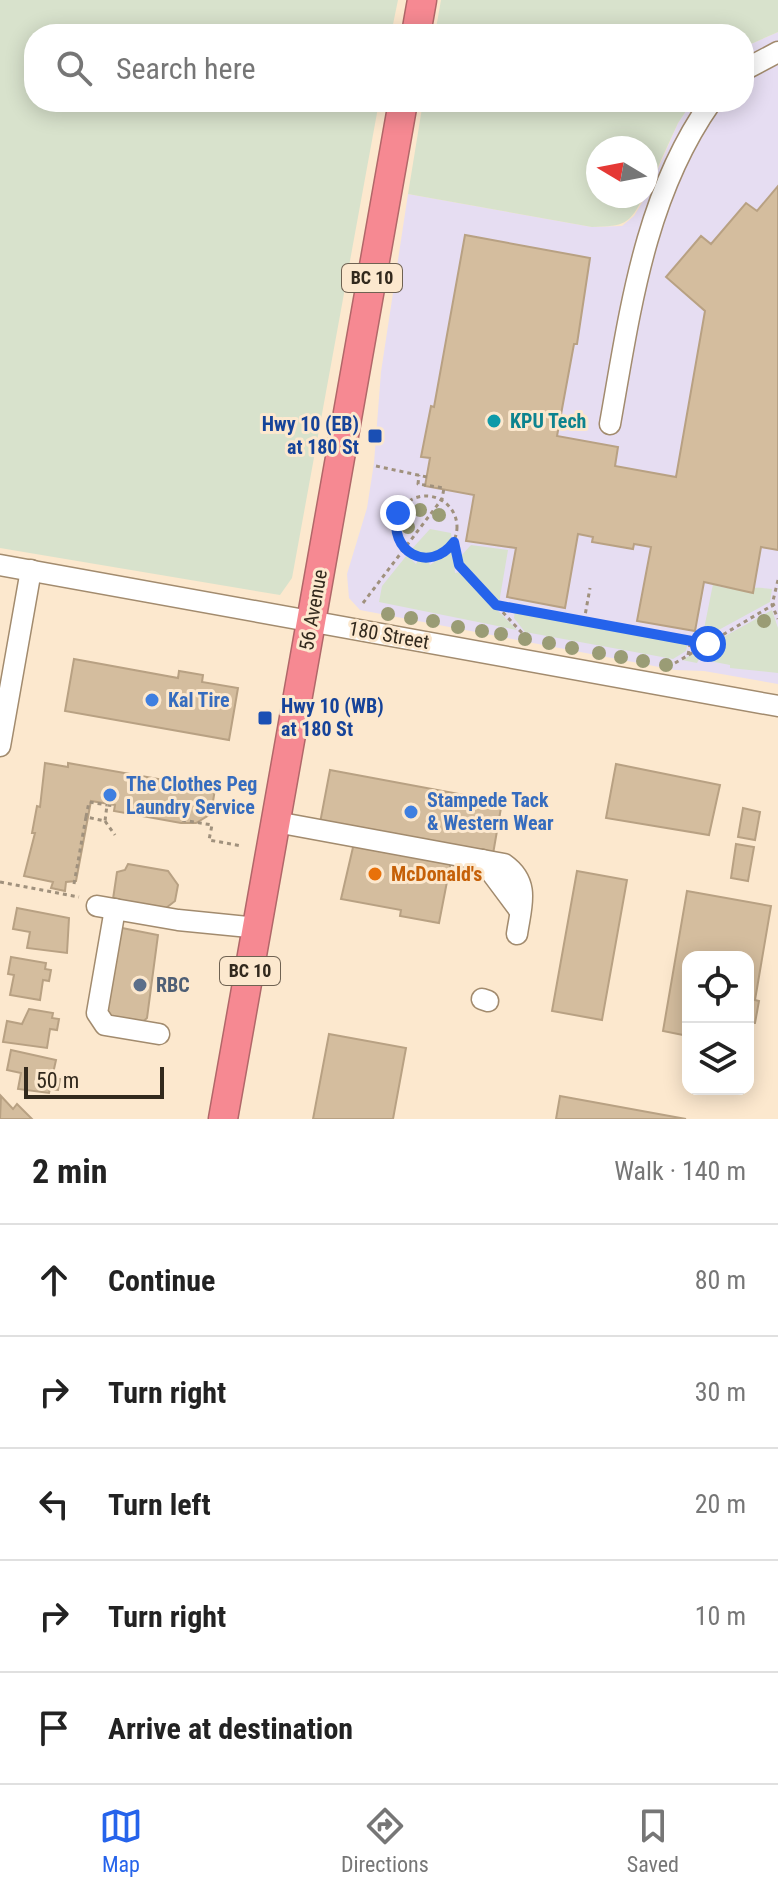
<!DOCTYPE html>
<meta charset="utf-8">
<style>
:root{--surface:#fff;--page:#f6f6f6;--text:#222;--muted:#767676;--line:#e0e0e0;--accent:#2563eb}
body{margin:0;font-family:"Roboto Condensed",sans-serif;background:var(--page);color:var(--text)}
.controls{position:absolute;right:24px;bottom:24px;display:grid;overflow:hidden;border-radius:16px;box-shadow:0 4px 20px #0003}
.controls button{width:72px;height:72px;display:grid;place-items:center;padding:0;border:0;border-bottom:2px solid var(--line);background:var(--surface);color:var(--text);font:40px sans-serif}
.compass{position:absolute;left:586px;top:136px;width:72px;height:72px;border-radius:50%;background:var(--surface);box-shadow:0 4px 20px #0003;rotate:280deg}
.scale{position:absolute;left:24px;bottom:20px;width:140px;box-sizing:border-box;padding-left:8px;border:4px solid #32291d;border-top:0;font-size:22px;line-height:28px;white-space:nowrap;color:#32291d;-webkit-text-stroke:6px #fce8ce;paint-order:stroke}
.stop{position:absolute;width:24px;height:24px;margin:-18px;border:6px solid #2563eb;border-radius:50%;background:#fff}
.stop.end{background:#2563eb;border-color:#fff;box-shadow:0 2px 8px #0008}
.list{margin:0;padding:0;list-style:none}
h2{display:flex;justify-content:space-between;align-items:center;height:104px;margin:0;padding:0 32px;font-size:34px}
h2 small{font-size:26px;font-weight:400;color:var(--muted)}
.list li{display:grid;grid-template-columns:52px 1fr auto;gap:24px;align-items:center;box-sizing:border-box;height:112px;padding:0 32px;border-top:2px solid var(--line)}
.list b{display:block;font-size:30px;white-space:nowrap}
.list em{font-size:26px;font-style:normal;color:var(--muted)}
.icon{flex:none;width:44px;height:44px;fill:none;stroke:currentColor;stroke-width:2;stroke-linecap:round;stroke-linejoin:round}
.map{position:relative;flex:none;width:778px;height:1119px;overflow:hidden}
.search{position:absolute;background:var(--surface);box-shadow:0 4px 20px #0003;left:24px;right:24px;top:24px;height:88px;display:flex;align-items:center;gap:20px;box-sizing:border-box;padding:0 28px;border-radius:32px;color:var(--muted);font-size:30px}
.sheet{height:664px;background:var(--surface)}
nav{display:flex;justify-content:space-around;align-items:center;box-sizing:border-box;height:112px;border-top:2px solid var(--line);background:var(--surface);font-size:22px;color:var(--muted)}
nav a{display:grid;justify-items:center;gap:4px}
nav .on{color:var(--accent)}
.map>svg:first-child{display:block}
</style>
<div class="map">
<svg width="778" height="1119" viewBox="0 0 778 1119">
<rect width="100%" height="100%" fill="#fce8ce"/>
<polygon fill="#e6ddf2" points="778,32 778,684 704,671 675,670 360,610 349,598 347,574 367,508 374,463 381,372 408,194 592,227 622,226 634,216 646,196 678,123 692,102 744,102 744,47"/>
<g fill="#d8e2cc">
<polygon points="0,0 398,0 391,34 34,34 34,102 379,102 292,578 280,595 0,548"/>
<polygon points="441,0 778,0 778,32 744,47 744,34 435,34"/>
<path d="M423 102H692L678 123 646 193V148H598V196H644C629 225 625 226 592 227L408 194Z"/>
<path d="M430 529 451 533 452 541C441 555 427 560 410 551Z"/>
<polygon points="471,545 508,550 499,603 462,564 461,556"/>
<polygon points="453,549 455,573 460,572 517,630 379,602 382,586 407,555 416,564 418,560 428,561 430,565"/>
<path d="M713 584C731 593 747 585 772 589L770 602 702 639Z"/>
<polygon points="515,610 688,641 686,651 673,659 525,632 514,618"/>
<polygon points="772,610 778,628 778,673 730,668 730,665 699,659 697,663 682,660"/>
</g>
<g fill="#d4bd9e" stroke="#b8a183" stroke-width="2">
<polygon points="778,186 778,550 761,547 753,593 704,582 695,631 637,621 651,547 634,544 633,549 592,542 593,537 578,534 565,608 507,597 516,548 466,541 474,495 425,486 430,458 421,457 431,406 434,407 465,235 590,258 577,344 574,344 557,436 618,447 615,466 676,477 705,311 666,277 701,236 711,244 746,203 757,211"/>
<polygon points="74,659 178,678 179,671 203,675 202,682 238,688 229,740 65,711"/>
<polygon points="45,763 68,767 68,763 215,789 211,814 196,823 181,823 114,811 115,805 91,801 76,881 66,882 65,891 51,888 53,882 24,876 35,833 32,833 37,806 40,807"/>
<polygon points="616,764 720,785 709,835 606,818"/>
<polygon points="330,770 502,802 493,854 320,823"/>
<polygon points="743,808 760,812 755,840 738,837"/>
<polygon points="354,843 451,861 439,923 400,916 401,910 341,899"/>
<polygon points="736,844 754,847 748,881 731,878"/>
<polygon points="128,864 168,871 178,885 175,901 166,908 113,899 117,872 125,870"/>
<polygon points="577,871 627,880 602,1020 552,1011"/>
<polygon points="687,891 771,906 755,1000 759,1001 755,1023 750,1023 748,1035 748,957 688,957 688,1036 663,1031"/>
<polygon points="17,908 69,918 67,953 27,948 30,932 13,929"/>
<polygon points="117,927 158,935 147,1018 139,1025 107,1018 102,1010"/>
<polygon points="11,957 46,963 45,969 51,970 49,981 43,980 40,1000 10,995 14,975 8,974"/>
<polygon points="29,1009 53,1013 52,1018 59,1019 57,1030 50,1029 47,1048 3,1042 7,1021 22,1024"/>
<polygon points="329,1034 406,1048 393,1119 313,1119"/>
<polygon points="11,1050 56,1060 52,1078 60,1079 58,1090 50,1089 49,1093 18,1089 21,1073 7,1070"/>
<polygon points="1,1096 13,1109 17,1104 32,1119 0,1119"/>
<polygon points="560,1096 686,1119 556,1119"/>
</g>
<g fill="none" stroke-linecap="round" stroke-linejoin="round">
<defs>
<g id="minor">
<polyline points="744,70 778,52"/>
<path d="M610 424C630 312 644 197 711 102"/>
<polyline points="0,565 778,706"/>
<polyline points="0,746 31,570"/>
<path d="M276 822 504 864C531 883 521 906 517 934"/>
<polyline points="482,860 520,911"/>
<polyline points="97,906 178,920 258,928"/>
<polyline points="115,909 97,1013 105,1025 159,1034"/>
<polyline points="482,999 488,1001"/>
</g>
<g id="highway">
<polyline points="416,34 422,0"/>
<polyline points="223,1119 403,102"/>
</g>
</defs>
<use href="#minor" stroke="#a28b6e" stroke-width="23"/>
<use href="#highway" stroke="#b16769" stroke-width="31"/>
<g stroke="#a0917d" stroke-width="3" stroke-dasharray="4 4" stroke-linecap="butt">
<polyline points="376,466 427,477"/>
<circle cx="426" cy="527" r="31"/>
<polyline points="454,542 459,565 523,634"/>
<polyline points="778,580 772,605 778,619"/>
<polyline points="363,603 442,499 444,488 418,484 419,475"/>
<polyline points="496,605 708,644"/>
<polyline points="584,621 590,588"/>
<polyline points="688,655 691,640"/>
<polyline points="675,663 778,602"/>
<polyline points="86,817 89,802 107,805"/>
<polyline points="182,820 212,825 209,840 242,846"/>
<polyline points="105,821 115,835"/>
<polyline points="0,882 79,897"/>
<polyline points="74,884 86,817 105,821 107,805 114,806"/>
</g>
<use href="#minor" stroke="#fff" stroke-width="20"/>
<use href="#highway" stroke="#f68992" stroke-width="28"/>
</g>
<g fill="#9a9c75">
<circle cx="420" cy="510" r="7"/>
<circle cx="439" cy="515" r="7"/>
<circle cx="408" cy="527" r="7"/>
<circle cx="388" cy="614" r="7"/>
<circle cx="411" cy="618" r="7"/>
<circle cx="433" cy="621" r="7"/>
<circle cx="764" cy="621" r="7"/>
<circle cx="458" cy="627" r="7"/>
<circle cx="482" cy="631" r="7"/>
<circle cx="501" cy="634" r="7"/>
<circle cx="525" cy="639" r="7"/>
<circle cx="549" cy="643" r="7"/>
<circle cx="572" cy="648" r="7"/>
<circle cx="599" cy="653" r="7"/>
<circle cx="621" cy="657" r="7"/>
<circle cx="643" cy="661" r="7"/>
<circle cx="666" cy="665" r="7"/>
</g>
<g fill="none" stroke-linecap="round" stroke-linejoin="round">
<path stroke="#2563eb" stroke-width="10" d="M398 513C387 551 429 575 454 542L459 565 496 605 708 644"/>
</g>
<circle fill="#0f9aa8" stroke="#fce8ce" stroke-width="3" cx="494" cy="421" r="8"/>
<g fill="#1a4fb4" stroke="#fce8ce" stroke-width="3">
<rect x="367" y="428" width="16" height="16" rx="4"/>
<rect x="257" y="710" width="16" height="16" rx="4"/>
</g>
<g fill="#3f7fe0" stroke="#fce8ce" stroke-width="3">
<circle cx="152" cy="700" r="8"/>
<circle cx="110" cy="795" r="8"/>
<circle cx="411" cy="812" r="8"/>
</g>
<circle fill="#e8710a" stroke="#fce8ce" stroke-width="3" cx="375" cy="874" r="8"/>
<circle fill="#5c6f8a" stroke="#fce8ce" stroke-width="3" cx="140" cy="985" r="8"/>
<g text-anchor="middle" stroke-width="6" stroke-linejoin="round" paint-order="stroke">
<g fill="#fce8ce" stroke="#6f6252" stroke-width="2">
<rect x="342" y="264" width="60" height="28" rx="6"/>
<rect x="220" y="957" width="60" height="28" rx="6"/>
</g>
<g font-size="18" font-weight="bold" fill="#32291d">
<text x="372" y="284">BC 10</text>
<text x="250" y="977">BC 10</text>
</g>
<g font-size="20" font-weight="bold" fill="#0d838f" stroke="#fce8ce" text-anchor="start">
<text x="510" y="428">KPU Tech</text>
</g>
<g font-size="20" font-weight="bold" fill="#164399" stroke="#fce8ce" text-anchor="end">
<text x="359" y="431">Hwy 10 (EB)<tspan x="359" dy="23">at 180 St</tspan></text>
<text x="281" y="713" text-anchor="start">Hwy 10 (WB)<tspan x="281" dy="23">at 180 St</tspan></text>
</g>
<g font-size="20" fill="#32291d" stroke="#fce8ce">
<text transform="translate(313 610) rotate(-80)" y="7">56 Avenue</text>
<text transform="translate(389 635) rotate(10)" y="7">180 Street</text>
</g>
<g font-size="20" font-weight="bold" fill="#366cbe" stroke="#fce8ce" text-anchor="start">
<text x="168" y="707">Kal Tire</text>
<text x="126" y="791">The Clothes Peg<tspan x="126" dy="23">Laundry Service</tspan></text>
<text x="427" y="807">Stampede Tack<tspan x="427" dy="23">&amp; Western Wear</tspan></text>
</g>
<g font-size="20" font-weight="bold" fill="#c56008" stroke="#fce8ce" text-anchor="start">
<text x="391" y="881">McDonald's</text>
</g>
<g font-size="20" font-weight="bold" fill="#4e5e75" stroke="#fce8ce" text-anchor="start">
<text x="156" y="992">RBC</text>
</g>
</g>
</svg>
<div class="controls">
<button><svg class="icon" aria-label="locate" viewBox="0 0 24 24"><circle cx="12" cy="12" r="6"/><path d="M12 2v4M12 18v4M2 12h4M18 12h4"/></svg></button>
<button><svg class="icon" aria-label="layers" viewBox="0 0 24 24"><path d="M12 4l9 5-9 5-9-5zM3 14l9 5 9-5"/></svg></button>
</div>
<svg class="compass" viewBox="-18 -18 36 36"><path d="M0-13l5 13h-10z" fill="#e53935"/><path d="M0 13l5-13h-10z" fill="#767676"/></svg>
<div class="scale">50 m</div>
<div class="stop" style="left:708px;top:644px"></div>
<div class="stop end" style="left:398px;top:513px"></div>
<div class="search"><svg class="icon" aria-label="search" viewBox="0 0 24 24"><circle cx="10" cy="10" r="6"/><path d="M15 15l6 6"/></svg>Search here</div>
</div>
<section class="sheet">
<h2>2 min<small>Walk · 140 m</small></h2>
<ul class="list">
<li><svg class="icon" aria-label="ahead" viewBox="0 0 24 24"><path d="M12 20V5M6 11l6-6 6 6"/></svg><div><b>Continue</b></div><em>80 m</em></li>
<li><svg class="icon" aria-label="right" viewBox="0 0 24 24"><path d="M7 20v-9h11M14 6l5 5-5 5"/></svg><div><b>Turn right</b></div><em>30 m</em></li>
<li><svg class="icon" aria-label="left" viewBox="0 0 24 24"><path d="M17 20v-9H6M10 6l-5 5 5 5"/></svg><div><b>Turn left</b></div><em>20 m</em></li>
<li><svg class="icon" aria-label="right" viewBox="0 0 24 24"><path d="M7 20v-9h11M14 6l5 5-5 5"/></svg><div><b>Turn right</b></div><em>10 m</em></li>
<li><svg class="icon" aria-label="arrive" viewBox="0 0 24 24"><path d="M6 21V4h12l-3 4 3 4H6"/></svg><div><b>Arrive at destination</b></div></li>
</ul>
</section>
<nav>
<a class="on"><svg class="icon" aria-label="map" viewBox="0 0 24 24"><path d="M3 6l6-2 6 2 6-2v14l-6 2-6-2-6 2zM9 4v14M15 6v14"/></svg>Map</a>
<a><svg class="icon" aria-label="directions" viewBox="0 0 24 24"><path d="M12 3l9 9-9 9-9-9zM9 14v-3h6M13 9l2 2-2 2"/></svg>Directions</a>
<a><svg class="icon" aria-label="saved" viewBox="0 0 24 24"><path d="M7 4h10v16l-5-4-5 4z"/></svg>Saved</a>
</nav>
